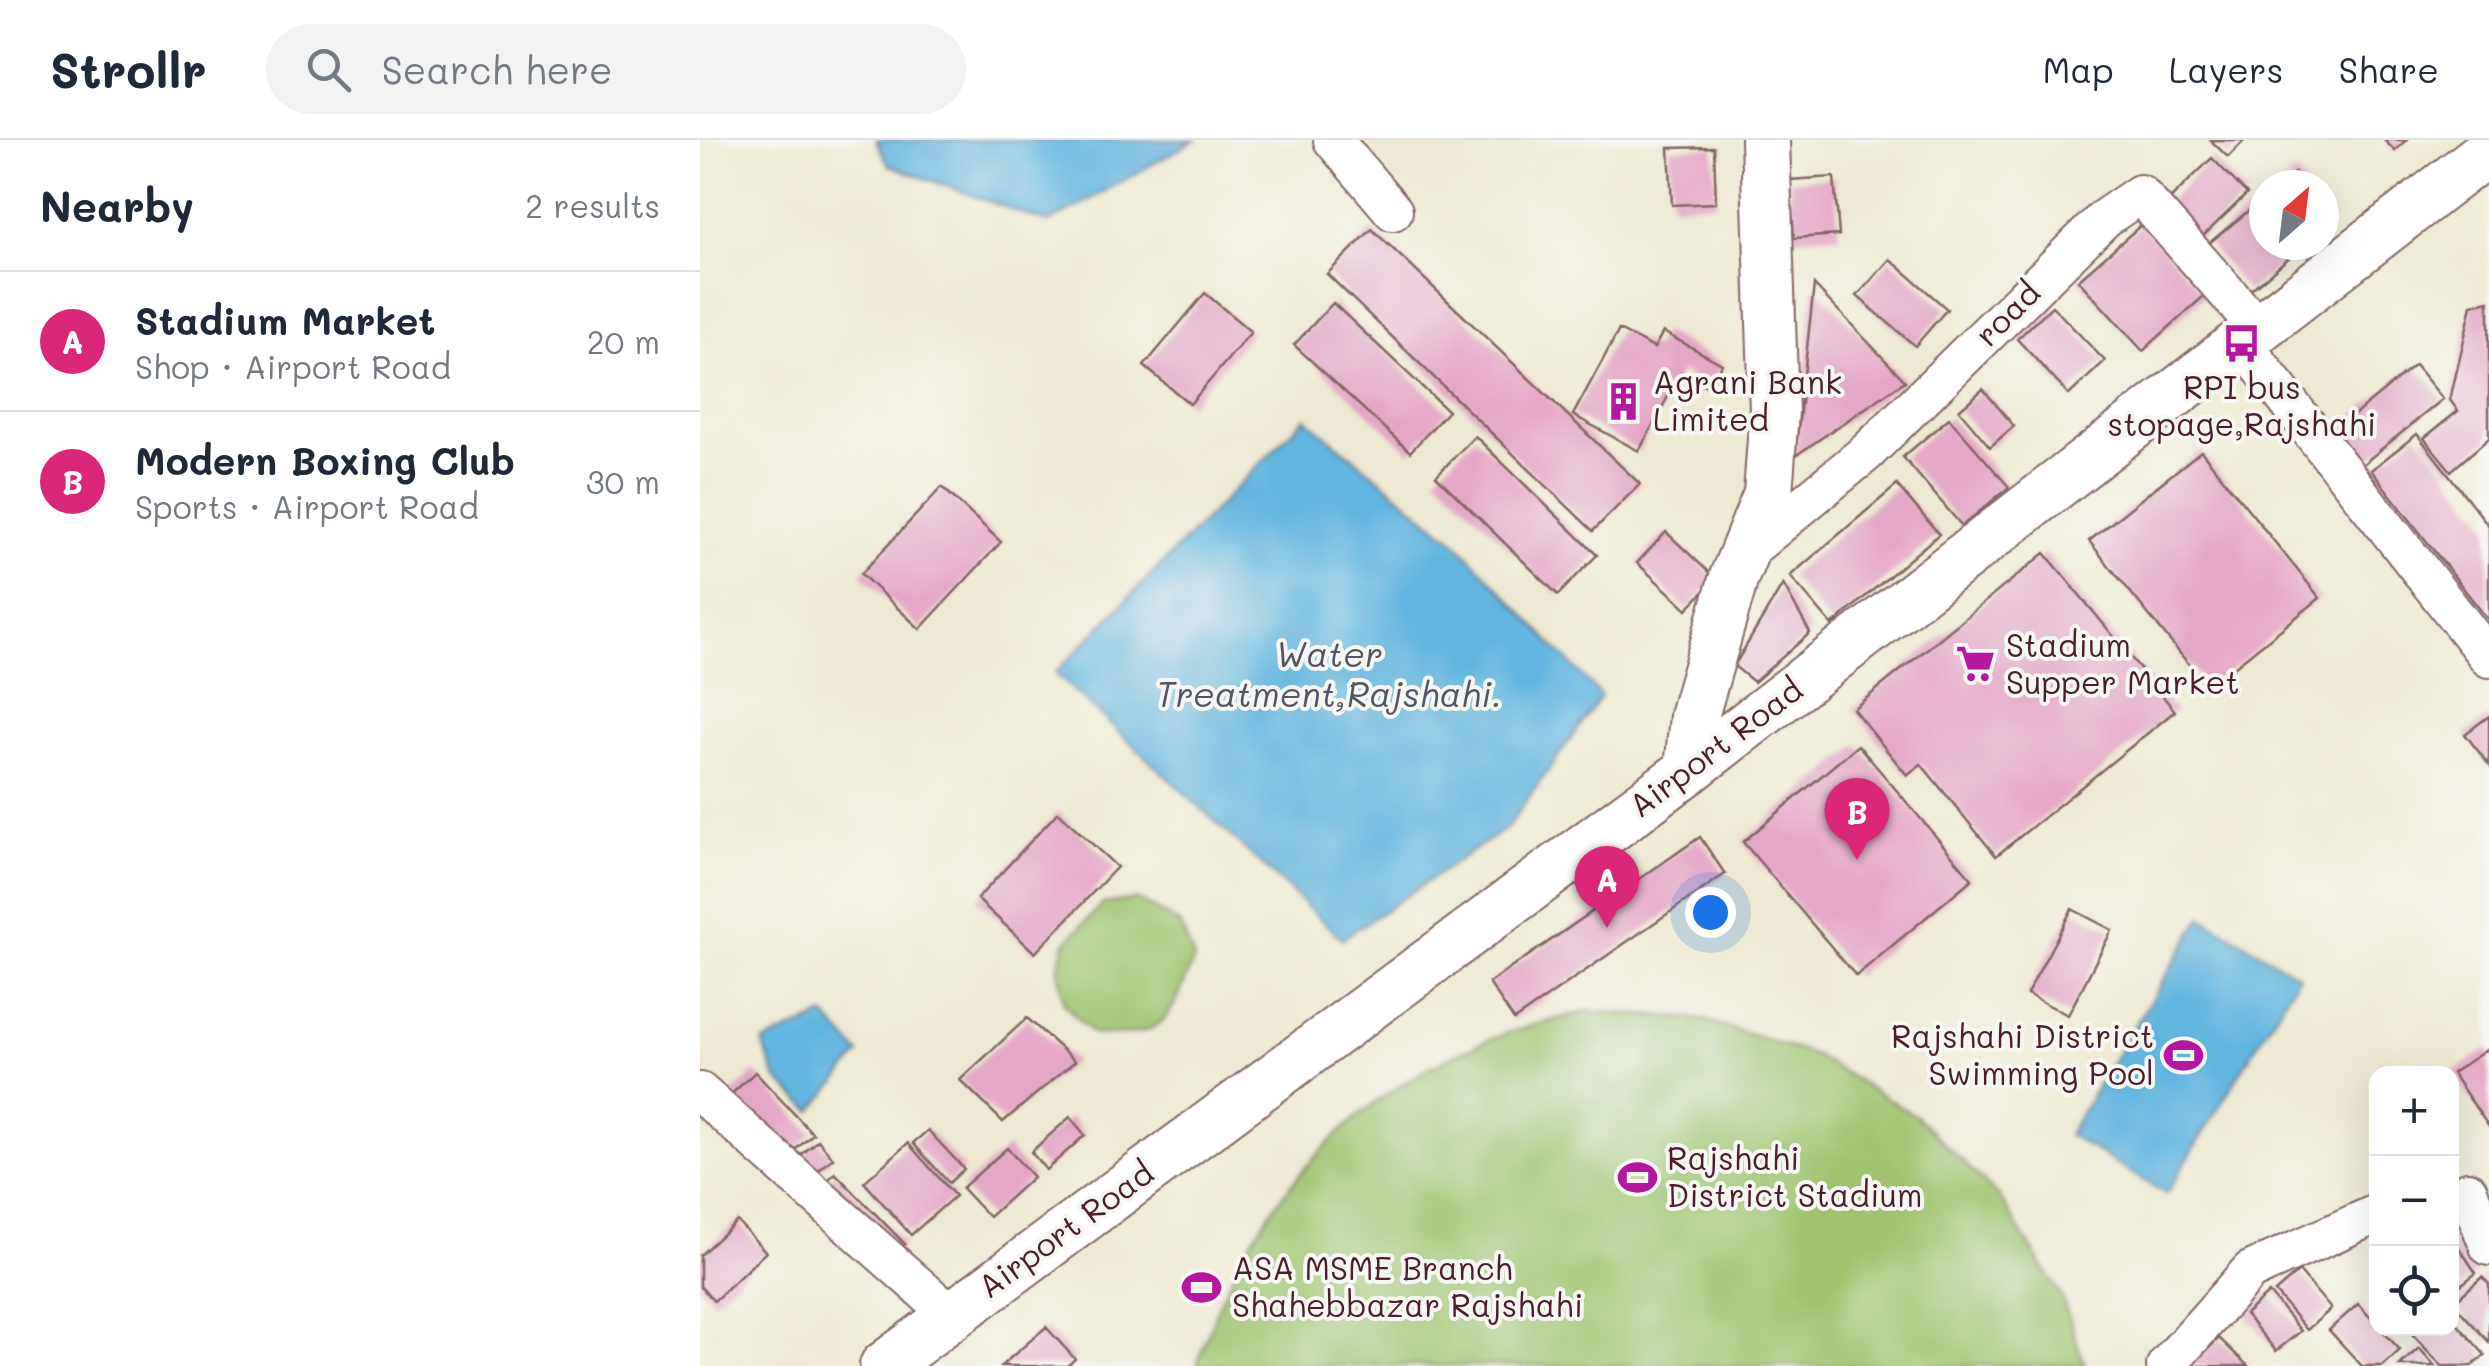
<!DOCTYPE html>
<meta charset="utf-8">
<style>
:root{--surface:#fff;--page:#f2f2f3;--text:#1f2937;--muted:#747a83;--line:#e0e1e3;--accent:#db2777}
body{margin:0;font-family:Mali,sans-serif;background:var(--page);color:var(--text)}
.controls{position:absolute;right:30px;bottom:30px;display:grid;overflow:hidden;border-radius:20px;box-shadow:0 10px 40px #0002}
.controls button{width:90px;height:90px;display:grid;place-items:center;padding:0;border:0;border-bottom:2px solid var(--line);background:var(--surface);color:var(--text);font:50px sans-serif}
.compass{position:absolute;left:1549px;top:30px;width:90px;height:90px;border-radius:50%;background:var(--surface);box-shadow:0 10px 40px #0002;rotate:28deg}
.you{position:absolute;left:1010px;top:772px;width:35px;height:35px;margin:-25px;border:8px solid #fff;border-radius:50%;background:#1a73e8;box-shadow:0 0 0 15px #1a73e833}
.badge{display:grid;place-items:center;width:65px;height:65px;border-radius:50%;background:var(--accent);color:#fff;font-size:32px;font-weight:700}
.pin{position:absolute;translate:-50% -82px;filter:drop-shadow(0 2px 5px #0008)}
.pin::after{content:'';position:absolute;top:52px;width:35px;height:30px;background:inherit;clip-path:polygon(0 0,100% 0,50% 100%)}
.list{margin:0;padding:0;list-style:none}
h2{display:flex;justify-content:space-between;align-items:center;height:130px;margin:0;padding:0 40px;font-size:42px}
h2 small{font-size:32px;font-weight:400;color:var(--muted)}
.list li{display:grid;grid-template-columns:65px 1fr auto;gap:30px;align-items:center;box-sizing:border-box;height:140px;padding:0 40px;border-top:2px solid var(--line)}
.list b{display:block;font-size:38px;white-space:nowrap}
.list p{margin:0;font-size:32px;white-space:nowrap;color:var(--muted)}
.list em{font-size:32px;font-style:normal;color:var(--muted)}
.icon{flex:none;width:55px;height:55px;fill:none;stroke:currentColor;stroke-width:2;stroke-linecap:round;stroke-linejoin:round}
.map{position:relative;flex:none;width:1789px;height:1226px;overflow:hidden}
header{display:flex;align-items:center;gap:60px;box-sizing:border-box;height:140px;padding:0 50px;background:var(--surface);border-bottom:2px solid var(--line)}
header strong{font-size:48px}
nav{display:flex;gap:55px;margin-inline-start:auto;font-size:35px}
.search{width:700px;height:90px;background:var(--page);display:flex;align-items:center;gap:25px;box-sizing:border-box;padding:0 35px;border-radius:55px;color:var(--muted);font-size:38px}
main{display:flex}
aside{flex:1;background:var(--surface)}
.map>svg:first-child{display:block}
</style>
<header>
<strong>Strollr</strong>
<div class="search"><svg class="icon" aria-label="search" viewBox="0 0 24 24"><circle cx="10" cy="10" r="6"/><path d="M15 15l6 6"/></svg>Search here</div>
<nav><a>Map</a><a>Layers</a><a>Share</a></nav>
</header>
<main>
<aside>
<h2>Nearby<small>2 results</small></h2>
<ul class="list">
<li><span class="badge">A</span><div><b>Stadium Market</b><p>Shop · Airport Road</p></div><em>20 m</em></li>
<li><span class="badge">B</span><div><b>Modern Boxing Club</b><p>Sports · Airport Road</p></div><em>30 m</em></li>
</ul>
</aside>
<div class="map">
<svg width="1789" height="1226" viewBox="0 0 1789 1226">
<rect width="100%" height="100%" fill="#f6f6f2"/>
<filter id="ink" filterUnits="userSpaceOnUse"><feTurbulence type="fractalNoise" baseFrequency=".01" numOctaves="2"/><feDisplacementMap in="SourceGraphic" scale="20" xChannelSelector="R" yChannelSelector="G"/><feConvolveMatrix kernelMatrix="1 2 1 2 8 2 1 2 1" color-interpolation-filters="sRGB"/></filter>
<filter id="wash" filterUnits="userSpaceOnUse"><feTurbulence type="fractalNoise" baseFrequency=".0048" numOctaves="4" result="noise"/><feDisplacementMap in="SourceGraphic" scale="40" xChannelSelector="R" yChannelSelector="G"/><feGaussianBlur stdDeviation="2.25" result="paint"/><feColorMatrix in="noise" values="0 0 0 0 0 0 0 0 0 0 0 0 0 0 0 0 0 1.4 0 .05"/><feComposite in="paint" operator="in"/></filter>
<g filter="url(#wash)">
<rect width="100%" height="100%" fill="#ede9d2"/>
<g fill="#9fc36e" stroke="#74714c" stroke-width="2.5">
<path d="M437 759 480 784 494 819C469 882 464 899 393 894L364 864 358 829 365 803 403 764Z"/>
<path d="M888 871 1005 880 1116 916 1216 976 1300 1058 1362 1158 1385 1226H497C541 1080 637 963 779 904 813 889 852 881 888 871Z"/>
</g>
<g fill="#62b5de" stroke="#566a84" stroke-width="2.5">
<polygon points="176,0 495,0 349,83 189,25"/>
<polygon points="605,278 754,400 901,556 808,687 642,799 355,533"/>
<polygon points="1502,777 1599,836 1466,1054 1368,994"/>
<polygon points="125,875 160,914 112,971 76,938 63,903"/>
</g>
<g id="blocks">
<g fill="#e4a8c7">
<polygon points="1510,0 1545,0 1528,17"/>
<polygon points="1684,0 1706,0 1695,11"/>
<polygon points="1014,7 1016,63 972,65 969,8"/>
<polygon points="1512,18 1547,54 1499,100 1465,64"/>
<polygon points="1595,32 1607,45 1579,45"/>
<polygon points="1134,37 1139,95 1094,98 1089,40"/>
<polygon points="1564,58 1564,105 1604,105 1548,152 1508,104"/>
<polygon points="1624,66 1635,79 1624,88"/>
<polygon points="1441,85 1505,155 1443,211 1378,140"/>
<polygon points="672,89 940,344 893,391 627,134"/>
<polygon points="1190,119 1247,169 1215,206 1157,156"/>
<polygon points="1114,145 1205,241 1095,316"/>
<polygon points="505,153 551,192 490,264 444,226"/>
<polygon points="1789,161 1789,298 1751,331 1724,298 1758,271 1750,260 1772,165"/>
<polygon points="633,163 748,271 710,312 594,205"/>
<polygon points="1352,166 1405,221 1369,255 1317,199"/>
<polygon points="919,190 954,208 963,192 1022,224 1010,248 981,232 939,311 873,275"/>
<polygon points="1715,225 1743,259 1657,329 1630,295"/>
<polygon points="1283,249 1314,286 1290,307 1259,270"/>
<polygon points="1249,278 1309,347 1262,386 1203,317"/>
<polygon points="1717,294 1789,386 1789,481 1671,330"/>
<polygon points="775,296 897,415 858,455 736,336"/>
<polygon points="1501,311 1620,458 1508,548 1389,401"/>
<polygon points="1197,345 1239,394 1132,485 1090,436"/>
<polygon points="242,347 301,402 220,489 161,434"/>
<polygon points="966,392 1016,439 987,469 937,423"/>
<polygon points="1345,413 1475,571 1296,716 1221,624 1207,635 1153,569"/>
<polygon points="1083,444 1110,493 1054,542 1034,526"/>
<polygon points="1789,576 1789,625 1765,594"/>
<polygon points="1158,605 1272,739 1156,836 1043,702"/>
<polygon points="358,672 417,727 335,813 277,759"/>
<polygon points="1000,697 1025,734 814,880 789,843"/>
<polygon points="1372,769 1412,790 1368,875 1327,854"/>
<polygon points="327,878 375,921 303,982 260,940"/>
<polygon points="1789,908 1789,987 1752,933"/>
<polygon points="55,932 113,994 81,1023 24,961"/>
<polygon points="370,977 385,995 346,1030 331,1012"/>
<polygon points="228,990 264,1029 249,1043 213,1003"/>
<polygon points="118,1000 133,1018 105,1042 90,1025"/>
<polygon points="208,1003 255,1056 211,1095 164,1042"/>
<polygon points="307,1008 333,1037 289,1077 262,1048"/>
<polygon points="135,1033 205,1104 187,1122 117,1051"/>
<polygon points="37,1081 66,1112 14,1161 0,1146 0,1115"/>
<polygon points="1752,1097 1776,1133 1752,1152"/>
<polygon points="1599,1131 1631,1169 1607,1190 1575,1152"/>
<polygon points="1782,1137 1789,1144 1789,1202 1753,1163"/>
<polygon points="1569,1153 1601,1191 1576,1211 1545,1174"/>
<polygon points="1658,1164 1700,1210 1683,1226 1662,1226 1629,1190"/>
<polygon points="1752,1178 1785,1215 1772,1226 1742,1226 1713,1195 1721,1188 1752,1188"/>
<polygon points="346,1187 375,1219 367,1226 301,1226"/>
<polygon points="1519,1198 1548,1226 1491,1226"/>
<polygon points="1719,1208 1735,1226 1699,1226"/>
</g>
</g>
</g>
<g filter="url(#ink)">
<use href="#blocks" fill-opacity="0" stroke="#836665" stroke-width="2.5"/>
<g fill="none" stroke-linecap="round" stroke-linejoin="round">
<defs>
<g id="minor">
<polyline points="633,0 693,71"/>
<polyline points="1542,203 1789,518"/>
<polyline points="1045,413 1167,312 1405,78 1440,54 1559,189"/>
<polyline points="0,952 251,1175"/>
<polyline points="1768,1051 1789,1106"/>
<polyline points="1466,1226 1550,1131 1676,1074"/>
</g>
<g id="major">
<polyline points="989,630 994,576 1034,437 1068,354 1074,271 1065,0"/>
<polyline points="184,1226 989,630 1789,10"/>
</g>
</defs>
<use href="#minor" stroke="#836665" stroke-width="42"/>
<use href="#major" stroke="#836665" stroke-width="52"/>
<use href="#minor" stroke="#fff" stroke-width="38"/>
<use href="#major" stroke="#fff" stroke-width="48"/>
</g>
</g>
<defs>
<symbol id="bus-bare" viewBox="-9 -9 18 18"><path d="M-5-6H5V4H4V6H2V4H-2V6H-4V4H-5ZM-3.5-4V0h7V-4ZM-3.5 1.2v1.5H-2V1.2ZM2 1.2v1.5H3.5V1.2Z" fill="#b5179e" stroke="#f6f6f2" stroke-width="2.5" paint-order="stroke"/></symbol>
<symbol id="building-bare" viewBox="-9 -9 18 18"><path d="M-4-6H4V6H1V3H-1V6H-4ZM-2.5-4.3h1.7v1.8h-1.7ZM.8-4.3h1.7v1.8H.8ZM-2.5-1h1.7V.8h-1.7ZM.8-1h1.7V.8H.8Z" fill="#b5179e" stroke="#f6f6f2" stroke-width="2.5" paint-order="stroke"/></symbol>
<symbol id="supermarket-bare" viewBox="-9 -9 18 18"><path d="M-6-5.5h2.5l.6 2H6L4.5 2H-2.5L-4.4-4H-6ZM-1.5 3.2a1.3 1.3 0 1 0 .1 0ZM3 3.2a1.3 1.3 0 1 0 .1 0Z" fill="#b5179e" stroke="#f6f6f2" stroke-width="2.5" paint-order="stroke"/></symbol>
<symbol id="stadium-bare" viewBox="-9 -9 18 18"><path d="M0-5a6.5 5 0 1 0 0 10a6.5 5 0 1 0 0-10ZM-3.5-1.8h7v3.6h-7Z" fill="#b5179e" stroke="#f6f6f2" stroke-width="2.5" paint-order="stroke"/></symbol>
</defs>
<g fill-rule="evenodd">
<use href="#bus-bare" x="1514" y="176" width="55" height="55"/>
<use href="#building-bare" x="896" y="234" width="55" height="55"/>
<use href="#supermarket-bare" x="1248" y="496" width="55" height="55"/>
<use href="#stadium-bare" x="1456" y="888" width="55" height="55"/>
<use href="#stadium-bare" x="910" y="1010" width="55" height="55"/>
<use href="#stadium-bare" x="474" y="1120" width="55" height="55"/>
</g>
<g text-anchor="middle" stroke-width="8" stroke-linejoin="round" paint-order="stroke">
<g font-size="32" fill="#4a1f2b" stroke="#f6f6f2">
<text transform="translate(1308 174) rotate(-45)" y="11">road</text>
<text transform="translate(1016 608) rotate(-37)" y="11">Airport Road</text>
<text transform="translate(366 1090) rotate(-36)" y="11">Airport Road</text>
</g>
<g font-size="32" fill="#4a1f2b" stroke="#f6f6f2" text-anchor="start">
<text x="953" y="254">Agrani Bank<tspan x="953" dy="37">Limited</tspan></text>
<text x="1542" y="259" text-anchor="middle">RPI bus<tspan x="1542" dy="37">stopage,Rajshahi</tspan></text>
<text x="1306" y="517">Stadium<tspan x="1306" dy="37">Supper Market</tspan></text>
<text x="1454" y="908" text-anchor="end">Rajshahi District<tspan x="1454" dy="37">Swimming Pool</tspan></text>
<text x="967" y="1030">Rajshahi<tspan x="967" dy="37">District Stadium</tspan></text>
<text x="532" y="1140">ASA MSME Branch<tspan x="532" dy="37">Shahebbazar Rajshahi</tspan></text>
</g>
<g font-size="35" font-style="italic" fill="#52546a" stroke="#f6f6f2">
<text x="629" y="527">Water<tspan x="629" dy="40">Treatment,Rajshahi.</tspan></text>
</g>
</g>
</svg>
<div class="controls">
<button>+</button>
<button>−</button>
<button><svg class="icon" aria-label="locate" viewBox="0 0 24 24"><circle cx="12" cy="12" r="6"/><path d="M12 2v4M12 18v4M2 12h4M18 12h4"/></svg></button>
</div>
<svg class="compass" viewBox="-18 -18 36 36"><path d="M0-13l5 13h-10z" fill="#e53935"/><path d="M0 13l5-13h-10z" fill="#747a83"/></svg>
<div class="you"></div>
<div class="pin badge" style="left:907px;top:788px">A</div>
<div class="pin badge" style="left:1157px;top:720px">B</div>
</div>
</main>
